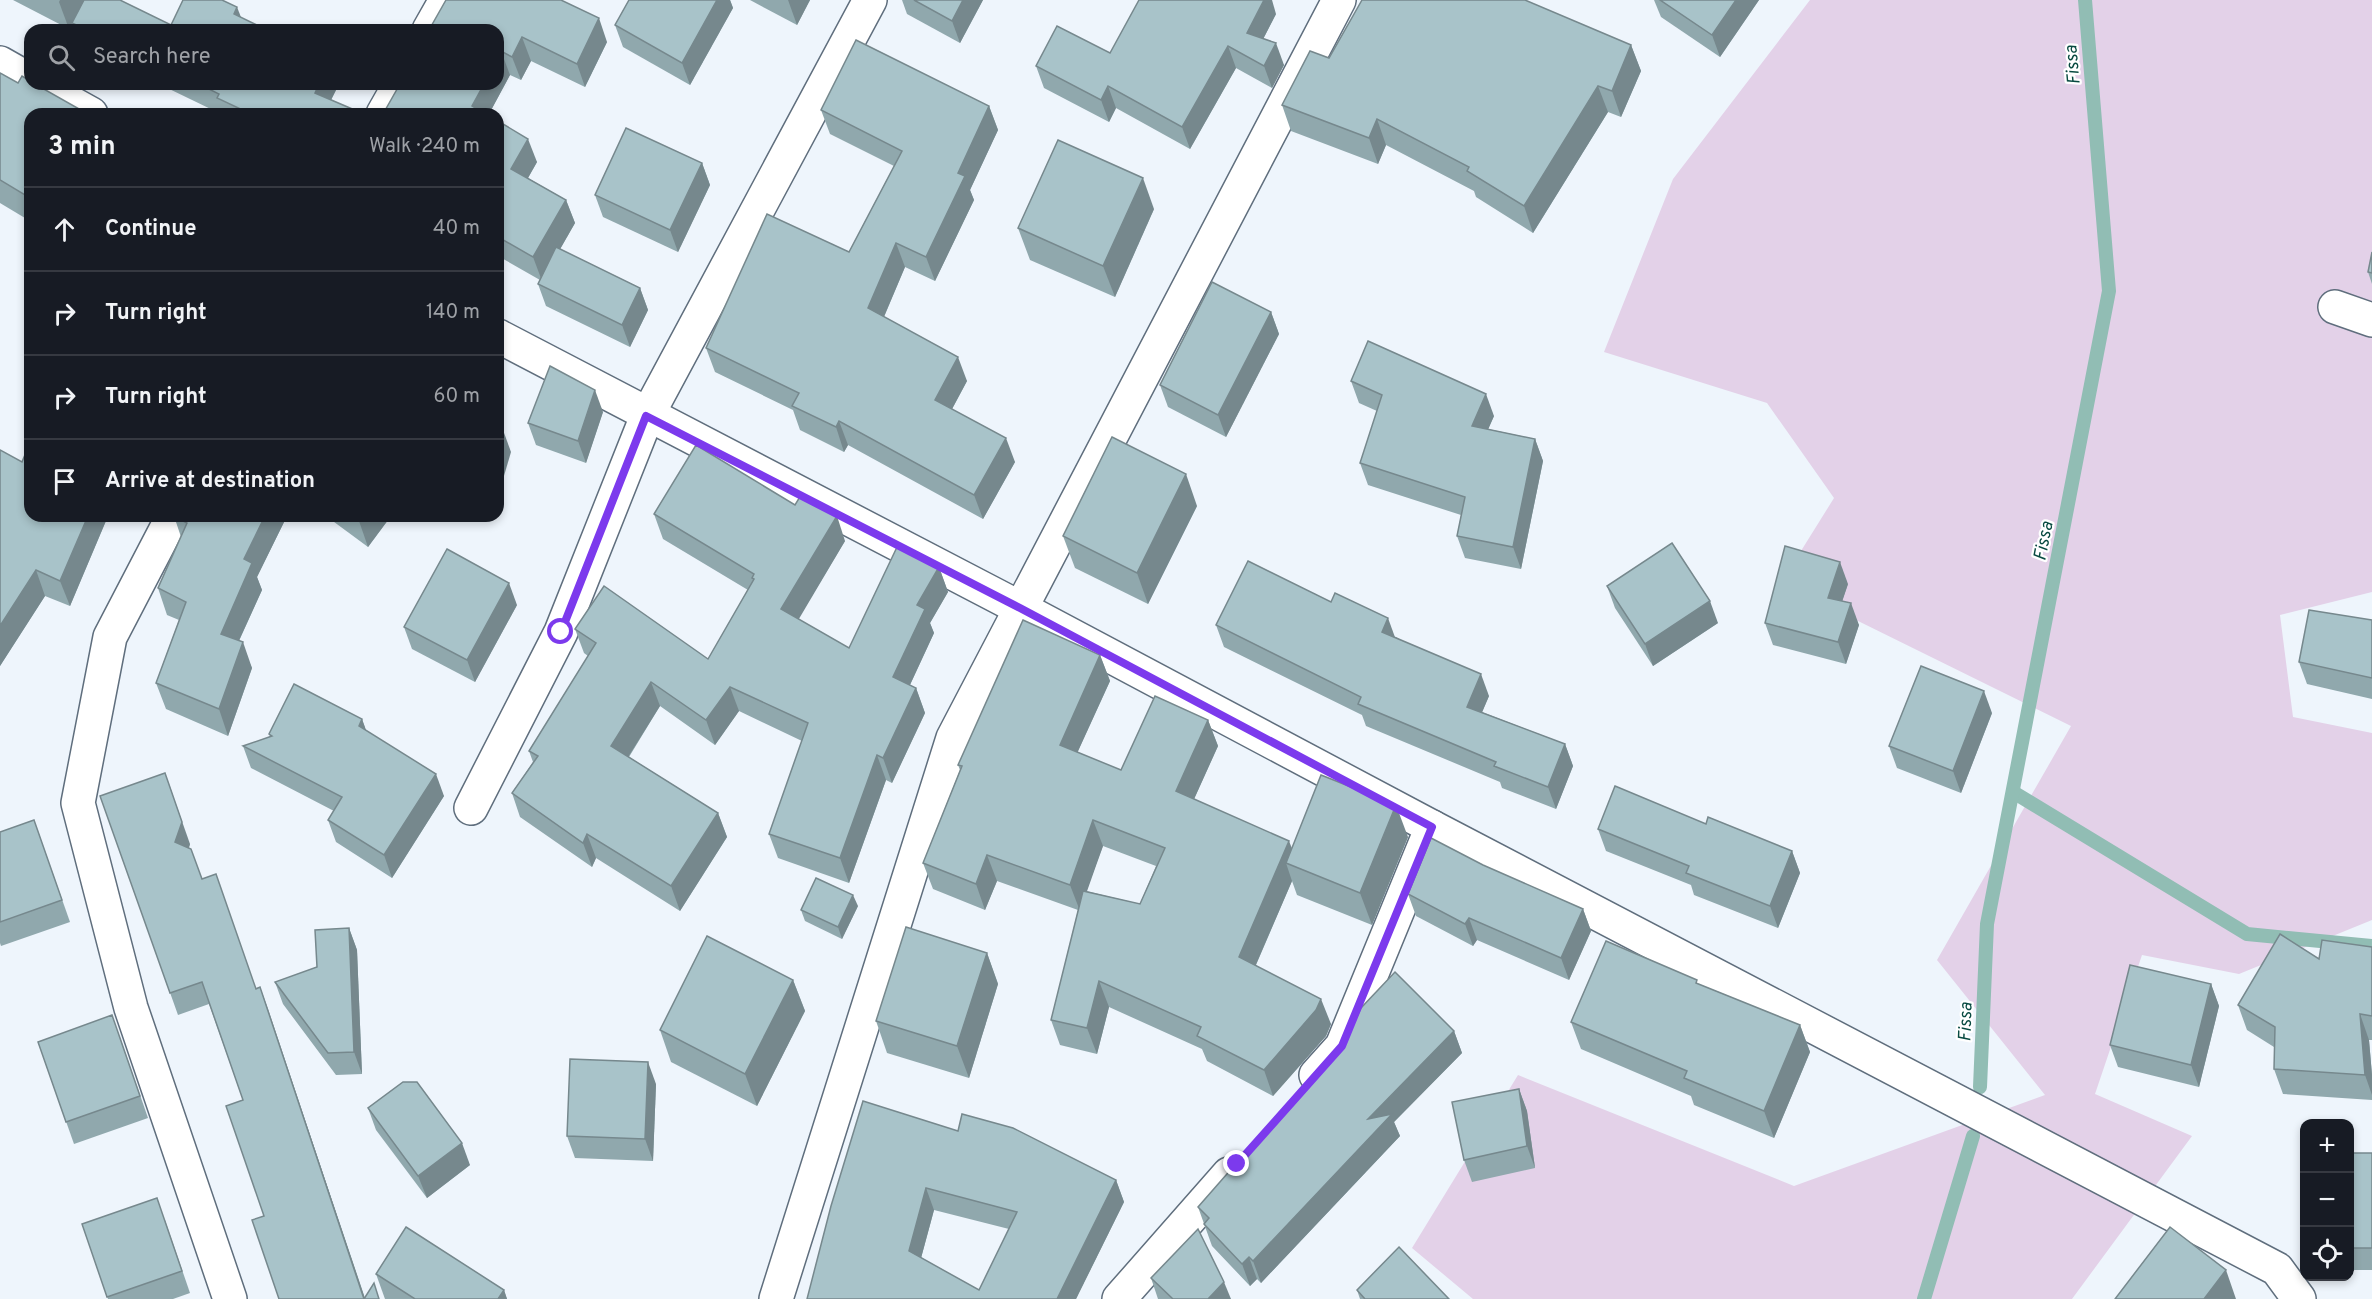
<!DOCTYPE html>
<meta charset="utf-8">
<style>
:root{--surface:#171b24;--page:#20242c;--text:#f1f3f6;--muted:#9ea1a6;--line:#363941}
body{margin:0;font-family:Overpass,sans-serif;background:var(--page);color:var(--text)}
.controls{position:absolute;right:18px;bottom:18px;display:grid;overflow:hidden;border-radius:12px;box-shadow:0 3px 9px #0003}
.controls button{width:54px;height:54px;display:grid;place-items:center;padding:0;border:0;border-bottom:2px solid var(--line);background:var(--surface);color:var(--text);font:30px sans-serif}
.stop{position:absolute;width:18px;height:18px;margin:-14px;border:4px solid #7c3aed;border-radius:50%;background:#fff}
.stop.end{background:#7c3aed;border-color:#fff;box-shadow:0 2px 6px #0008}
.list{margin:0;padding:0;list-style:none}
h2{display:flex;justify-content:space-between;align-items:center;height:78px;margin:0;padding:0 24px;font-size:26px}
h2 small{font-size:20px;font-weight:400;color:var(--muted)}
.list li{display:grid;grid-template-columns:39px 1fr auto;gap:18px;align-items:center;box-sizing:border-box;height:84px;padding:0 24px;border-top:2px solid var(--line)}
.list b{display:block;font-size:22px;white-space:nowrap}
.list em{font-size:20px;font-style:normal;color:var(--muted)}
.icon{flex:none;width:33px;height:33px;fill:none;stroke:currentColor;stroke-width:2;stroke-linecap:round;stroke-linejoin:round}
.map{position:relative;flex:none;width:2372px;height:1299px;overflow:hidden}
.search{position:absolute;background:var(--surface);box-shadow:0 3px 9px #0003;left:24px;top:24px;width:480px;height:66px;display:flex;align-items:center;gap:15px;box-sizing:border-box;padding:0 21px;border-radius:18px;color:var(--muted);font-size:22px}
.panel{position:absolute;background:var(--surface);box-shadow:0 3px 9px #0003;left:24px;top:108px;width:480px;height:414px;border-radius:18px}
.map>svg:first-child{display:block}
</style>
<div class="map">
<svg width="2372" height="1299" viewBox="0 0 2372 1299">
<rect width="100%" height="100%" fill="#eef5fc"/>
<polygon fill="#e3d1e8" points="1810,0 2372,0 2372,592 2280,615 2293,717 2372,733 2372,920 2239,974 2142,955 2095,1094 2192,1136 2072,1299 1473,1299 1412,1248 1518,1075 1794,1186 2045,1095 1937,960 2071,726 1781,583 1834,498 1767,403 1604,352 1673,179"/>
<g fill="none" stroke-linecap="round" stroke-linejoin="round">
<g stroke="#91bdb4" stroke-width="14">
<polyline points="2013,792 2247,934 2372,946"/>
<polyline points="1980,1087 1987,924 2109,291 2085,0"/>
<polyline points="1924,1299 1973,1136"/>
</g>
<defs>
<g id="street">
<polyline points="429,30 446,0"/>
<polyline points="0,63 30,80"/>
<polyline points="37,84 91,114"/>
<polyline points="383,114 400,84"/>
<polyline points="2335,307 2372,320"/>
<polyline points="498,336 1020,608 1432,827 2277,1269 2299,1299"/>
<polyline points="173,516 110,637 78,803 131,1008 230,1299"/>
<polyline points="471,808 561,632 647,416 870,0"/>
<polyline points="1316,1075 1342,1046 1432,827"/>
<polyline points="776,1299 953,738 1339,0"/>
<polyline points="1119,1299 1229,1174"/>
</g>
</defs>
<use href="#street" stroke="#5f6e7d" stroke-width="36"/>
<use href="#street" stroke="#fff" stroke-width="33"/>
</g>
<g fill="#90a8ad" fill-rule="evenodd">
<polygon points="13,0 120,0 171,25 241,18 267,30 75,30 72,23 73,22 69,29"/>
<polygon points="629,0 730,0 733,8 690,85 623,47 615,25"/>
<polygon points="750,0 810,0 797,25"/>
<polygon points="902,0 983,0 960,43 907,14"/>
<polygon points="1654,0 1759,0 1720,57 1661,17"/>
<polygon points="1276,14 1263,39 1284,65 1272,88 1236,68 1190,149 1116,108 1109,122 1044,88 1036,66 1110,53"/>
<polygon points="498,30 607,42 585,87 531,61 521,80 510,75 489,114 383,114"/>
<polygon points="1631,45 1641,71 1621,117 1608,112 1533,233 1476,197 1474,191 1386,145 1378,164 1291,131 1282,105 1329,58"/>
<polygon points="0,73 18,83 30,114 30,221 0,203"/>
<polygon points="159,84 339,84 331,100 364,114 221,114"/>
<polygon points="989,106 998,130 970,190 974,200 935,281 905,267 884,317 967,381 952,409 1015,462 983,519 848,445 844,452 800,430 793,410 715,372 706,348 849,252 894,166 830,134 821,110"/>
<polygon points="498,121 537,162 528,178 566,200 575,223 560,249 640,288 648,310 630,347 546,306 538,284 540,280 498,256"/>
<polygon points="702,163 710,185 678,252 603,217 595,195"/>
<polygon points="1154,209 1115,297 1030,260 1018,228"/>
<polygon points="2372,252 2372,284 2368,272"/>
<polygon points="1271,312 1279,334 1226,437 1168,407 1160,385"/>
<polygon points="1351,381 1494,416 1488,429 1535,439 1543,461 1521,569 1465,558 1457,536 1461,515 1368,485 1360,463 1377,411 1359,403"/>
<polygon points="603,412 586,463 536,445 528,423"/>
<polygon points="0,450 30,516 108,516 70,606 45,596 0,666"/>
<polygon points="1197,506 1148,604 1075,568 1063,536"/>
<polygon points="654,514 845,541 798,619 849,648 939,567 948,592 930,623 934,633 910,685 916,688 925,713 892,783 886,780 849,883 778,858 769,834 802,741 739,711 715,745 660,706 629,757 718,813 727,837 680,911 596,858 592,867 520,817 512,793 533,762 529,751 588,656 584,653 575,629 708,659 748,590 663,539"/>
<polygon points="174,516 287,516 257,577 262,590 239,641 252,668 228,736 166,709 156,683 179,620 167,615 158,588 181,537"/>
<polygon points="326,516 391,516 368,547"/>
<polygon points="1848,584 1842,601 1859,625 1846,664 1773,645 1765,623"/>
<polygon points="1607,586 1718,623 1653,666 1615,608"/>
<polygon points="517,605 475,682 412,649 404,627"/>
<polygon points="2372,620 2372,699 2307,684 2299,662"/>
<polygon points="1216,625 1396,637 1489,696 1482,712 1565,744 1573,766 1556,809 1502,788 1500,782 1366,726 1362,715 1224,647"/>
<path d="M1100 655 1110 681 1077 753 1121 770 1208 720 1218 746 1194 799 1292 848 1408 837 1372 925 1297 895 1292 881 1256 965 1331 1024 1326 1036 1273 1096 1207 1061 1202 1049 1109 1007 1097 1054 1060 1045 1051 1020 1078 910 997 881 985 910 933 889 923 863 960 770 958 765ZM1103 846 1156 866 1140 904 1086 891Z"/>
<polygon points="1992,713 1961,793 1897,768 1889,746"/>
<polygon points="362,719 366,731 444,796 392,878 336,842 328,820 334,811 251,768 243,746 270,737 269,734"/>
<polygon points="100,796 190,844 189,848 202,879 256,988 260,987 365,1298 380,1299 279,1299 243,1100 209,1004 178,1015"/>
<polygon points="34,820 70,922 1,946 0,943 0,832"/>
<polygon points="1706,824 1792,851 1800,873 1778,928 1694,895 1691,885 1606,851 1598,829"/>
<polygon points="1483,865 1583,909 1591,931 1569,980 1477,940 1473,946 1416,916 1408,894"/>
<polygon points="858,906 842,939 805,921 801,910"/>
<polygon points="349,928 357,950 362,1074 336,1075 283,1004 275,982 317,967"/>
<polygon points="2372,947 2372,1040 2369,1040 2372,1075 2372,1100 2283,1094 2274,1069 2274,1047 2247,1030 2238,1005 2319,959"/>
<polygon points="987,953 998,984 969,1078 887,1053 876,1021"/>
<polygon points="793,980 805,1011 757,1106 671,1062 660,1030"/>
<polygon points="1699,984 1800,1025 1810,1052 1774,1138 1694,1105 1691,1096 1581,1049 1571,1022"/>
<polygon points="2211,984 2219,1006 2199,1087 2118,1067 2110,1045"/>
<polygon points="1454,1031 1462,1053 1394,1122 1400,1136 1261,1283 1257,1279 1250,1286 1212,1246 1198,1207"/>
<polygon points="120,1037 148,1118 74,1144 38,1042"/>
<polygon points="656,1084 653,1161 575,1158 567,1136"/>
<polygon points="1519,1089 1527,1111 1535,1168 1472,1182 1464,1160"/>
<polygon points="368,1108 470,1165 427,1198 376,1130"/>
<path d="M958 1131 1116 1180 1124 1202 1076 1299H807ZM934 1210 1009 1229 979 1290 921 1258Z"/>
<rect x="2349" y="1153" width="23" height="117"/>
<polygon points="165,1220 190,1293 173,1299 108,1299 82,1224"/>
<polygon points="376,1274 504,1290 507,1299 385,1299"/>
<polygon points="1151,1278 1231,1299 1158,1299"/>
<polygon points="1357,1290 1449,1299 1360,1299"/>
</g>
<g fill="#76888d">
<polygon points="60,0 84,0 69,29 59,2"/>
<polygon points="717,0 730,0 733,8 690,85 682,63"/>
<polygon points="788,0 810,0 797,25"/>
<polygon points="963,0 983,0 960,43 952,21"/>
<polygon points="1264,0 1272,0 1276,14 1255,55 1247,33"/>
<polygon points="1736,0 1759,0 1720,57 1712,35"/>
<polygon points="237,7 246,30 234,14"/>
<polygon points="599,18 607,42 585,87 577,64"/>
<polygon points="522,37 531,61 521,80 512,57"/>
<polygon points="1276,43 1284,65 1272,88 1264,66"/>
<polygon points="1631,45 1641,71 1621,117 1612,91"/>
<polygon points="1228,46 1236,68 1190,149 1182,127"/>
<polygon points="501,51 510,75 489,114 475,114 472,106 484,84 498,84 498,57"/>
<polygon points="319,84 339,84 324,114 315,93"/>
<polygon points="1108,86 1116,108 1109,122 1101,100"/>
<polygon points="1598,86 1608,112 1533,233 1524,206"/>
<polygon points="989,106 998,130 970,190 974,200 935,281 926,257 958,173"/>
<polygon points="1377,119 1386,145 1378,164 1369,138"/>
<polygon points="528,139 537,162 520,192 511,169"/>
<polygon points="702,163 710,185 678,252 670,230"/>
<polygon points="1143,178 1154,209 1115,297 1103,266"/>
<polygon points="566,200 575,223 542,281 533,257"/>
<polygon points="896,243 905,267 877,333 868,308"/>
<polygon points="640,288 648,310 630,347 622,325"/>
<polygon points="1271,312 1279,334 1226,437 1218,415"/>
<polygon points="958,357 967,381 944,424 935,400"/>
<polygon points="595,390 603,412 586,463 578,441"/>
<polygon points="1486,394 1494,416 1480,448 1472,426"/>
<polygon points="839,421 848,445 844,452 836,427"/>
<polygon points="503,430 511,452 498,496 498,448"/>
<polygon points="1006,438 1015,462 983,519 974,495"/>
<polygon points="1535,439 1543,461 1521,569 1513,547"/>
<polygon points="1186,474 1197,506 1148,604 1137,573"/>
<polygon points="88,516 108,516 70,606 60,581"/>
<polygon points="265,516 287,516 257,577 262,590 230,660 221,634 244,559"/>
<polygon points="362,516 391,516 368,547 359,521"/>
<polygon points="837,516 845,541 790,634 781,609"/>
<polygon points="1840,562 1848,584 1836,620 1828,598"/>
<polygon points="939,567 948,592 930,623 934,633 902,702 893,677 917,605"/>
<polygon points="36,570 45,596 0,666 0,626"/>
<polygon points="509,583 517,605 475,682 467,660"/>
<polygon points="1710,601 1718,623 1653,666 1645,644"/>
<polygon points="1851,603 1859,625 1846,664 1838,642"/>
<polygon points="1388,618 1396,640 1382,632"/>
<polygon points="243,642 252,668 228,736 219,709"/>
<polygon points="1100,655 1110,681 1069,771 1060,745"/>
<polygon points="1481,674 1489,696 1475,729 1467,707"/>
<polygon points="651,682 660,706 620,770 611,746"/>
<polygon points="730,687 739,711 715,745 706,720"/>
<polygon points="916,688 925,713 892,783 883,758"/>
<polygon points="1984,691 1992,713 1961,793 1953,771"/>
<polygon points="362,719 370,741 359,726"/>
<polygon points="1208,720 1218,746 1186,817 1176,791"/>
<polygon points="1565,744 1573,766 1556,809 1548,787"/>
<polygon points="877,755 886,780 849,883 840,858"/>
<polygon points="165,773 190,844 183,864 175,842"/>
<polygon points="436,774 444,796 392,878 384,855"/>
<polygon points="1396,805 1408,837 1372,925 1360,893"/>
<polygon points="718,813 727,837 680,911 671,886"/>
<polygon points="1093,820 1103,846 1080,911 1070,885"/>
<polygon points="587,834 596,858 592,867 583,843"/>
<polygon points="1289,841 1299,866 1286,863 1292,881 1248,983 1239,957"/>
<polygon points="1792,851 1800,873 1778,928 1770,906"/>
<polygon points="987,855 997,881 985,910 976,884"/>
<polygon points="853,895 858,906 842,939 838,927"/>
<polygon points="1583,909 1591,931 1569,980 1561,958"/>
<polygon points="1469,918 1477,940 1473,946 1465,924"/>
<polygon points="349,928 357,950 362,1074 354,1052"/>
<polygon points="987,953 998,984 969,1078 957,1046"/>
<polygon points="793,980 805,1011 757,1106 745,1074"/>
<polygon points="1099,981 1109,1007 1097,1054 1087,1028"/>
<polygon points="2211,984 2219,1006 2199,1087 2191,1065"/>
<polygon points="260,987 268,1009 365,1299 364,1299"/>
<polygon points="1321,999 1331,1024 1326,1036 1273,1096 1264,1070"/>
<polygon points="2360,1014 2369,1040 2372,1075 2372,1095 2365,1075"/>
<polygon points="1800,1025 1810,1052 1774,1138 1764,1111"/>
<polygon points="1454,1031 1462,1053 1394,1122 1400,1136 1261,1283 1253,1261 1368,1119"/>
<polygon points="648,1062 656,1084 653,1161 645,1139"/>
<polygon points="1519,1089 1527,1111 1535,1168 1527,1146"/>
<polygon points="462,1143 470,1165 427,1198 418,1176"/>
<polygon points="1116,1180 1124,1202 1076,1299 1057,1299"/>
<polygon points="926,1188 934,1210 917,1273 909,1251"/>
<polygon points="1249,1257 1257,1279 1250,1286 1242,1264"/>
<polygon points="2226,1270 2236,1299 2204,1299"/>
<polygon points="1224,1282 1231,1299 1208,1299"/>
<polygon points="504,1290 507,1299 498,1299"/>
</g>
<g fill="#a8c3c9" stroke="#76888d" stroke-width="1.5" fill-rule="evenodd">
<polygon points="84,0 120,0 171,25 183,0 222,0 237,7 234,14 267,30 87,30 72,23"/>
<polygon points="446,0 561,0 599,18 577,64 522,37 512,57 501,51 498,57 498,30 429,30"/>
<polygon points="629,0 717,0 682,63 615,25"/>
<polygon points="914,0 963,0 952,21"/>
<polygon points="1139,0 1264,0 1247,33 1276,43 1264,66 1228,46 1182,127 1108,86 1101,100 1036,66 1057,26 1110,53"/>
<polygon points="1362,0 1525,0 1631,45 1612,91 1598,86 1524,206 1467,171 1469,167 1377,119 1369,138 1282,105 1310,51 1329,58"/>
<polygon points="1660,0 1736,0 1712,35"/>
<polygon points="856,40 989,106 958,173 965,176 926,257 896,243 868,308 958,357 935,400 1006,438 974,495 839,421 836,427 792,406 799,393 706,348 767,214 849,252 902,151 821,110"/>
<polygon points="0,73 18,83 22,76 30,81 30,84 35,84 88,114 30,114 30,198 0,180"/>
<polygon points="199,84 319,84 315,93 364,114 251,114 217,98 219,94"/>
<polygon points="400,84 484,84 472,106 486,114 383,114"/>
<polygon points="498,121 528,139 511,169 566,200 533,257 498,237"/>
<polygon points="626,128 702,163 670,230 595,195"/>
<polygon points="1058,140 1143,178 1103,266 1018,228"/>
<polygon points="556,247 640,288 622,325 538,284"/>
<polygon points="2372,252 2372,273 2368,272"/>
<polygon points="1212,282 1271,312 1218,415 1160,385"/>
<polygon points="1368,341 1486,394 1472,426 1535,439 1513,547 1457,536 1465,497 1360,463 1382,395 1351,381"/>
<polygon points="550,366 595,390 578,441 528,423"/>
<polygon points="498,429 503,430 498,448"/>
<polygon points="1112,437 1186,474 1137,573 1063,536"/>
<polygon points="696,445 795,505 801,495 837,516 781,609 849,648 898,545 939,567 917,605 925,609 893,677 916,688 883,758 877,755 840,858 769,834 808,723 730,687 706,720 651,682 611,746 718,813 671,886 587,834 583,843 512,793 538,756 529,751 596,643 575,629 604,586 708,659 754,579 752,578 754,574 654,514"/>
<polygon points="0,450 22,462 27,450 30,452 30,516 88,516 60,581 36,570 0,626"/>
<polygon points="174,516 265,516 244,559 252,563 221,634 243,642 219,709 156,683 186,602 158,588 187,523"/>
<polygon points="352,516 362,516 359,521"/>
<polygon points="1672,543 1710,601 1645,644 1607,586"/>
<polygon points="1785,546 1840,562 1828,598 1851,603 1838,642 1765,623"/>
<polygon points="447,549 509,583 467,660 404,627"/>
<polygon points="1248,561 1331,602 1335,593 1388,618 1382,632 1481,674 1467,707 1565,744 1548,787 1494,766 1496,762 1358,704 1361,697 1216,625"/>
<polygon points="2309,610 2372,620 2372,678 2299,662"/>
<polygon points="1023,620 1100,655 1060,745 1121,770 1155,696 1208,720 1176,791 1289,841 1239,957 1321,999 1316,1010 1264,1070 1197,1036 1201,1027 1099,981 1087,1028 1051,1020 1083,891 1140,904 1165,848 1093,820 1070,885 987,855 976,884 923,863 962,766 958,765"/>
<polygon points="1921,666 1984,691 1953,771 1889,746"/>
<polygon points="294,684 362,719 359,726 436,774 384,855 328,820 342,797 243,746 272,736 269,734"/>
<polygon points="165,773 182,822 175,842 191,849 202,879 216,874 256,989 260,987 364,1299 374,1283 379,1299 279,1299 252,1220 264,1216 226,1106 243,1100 202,982 170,993 100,796"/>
<polygon points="1321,775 1396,805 1360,893 1286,863"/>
<polygon points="1615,786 1706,824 1708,817 1792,851 1770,906 1686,873 1689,866 1598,829"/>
<polygon points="34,820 62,900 0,922 0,832"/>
<polygon points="1431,838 1483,865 1583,909 1561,958 1469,918 1465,924 1408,894"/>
<polygon points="816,878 853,895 838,927 801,910"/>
<polygon points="906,927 987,953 957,1046 876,1021"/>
<polygon points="349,928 354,1052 328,1053 275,982 317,967 315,930"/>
<polygon points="2280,934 2319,959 2322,940 2372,947 2372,1016 2360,1014 2365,1075 2274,1069 2275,1027 2238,1005"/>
<polygon points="707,936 793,980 745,1074 660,1030"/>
<polygon points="1606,941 1697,980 1696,983 1800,1025 1764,1111 1684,1078 1687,1071 1571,1022"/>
<polygon points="2130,965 2211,984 2191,1065 2110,1045"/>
<polygon points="1395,972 1454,1031 1368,1119 1392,1114 1253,1261 1249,1257 1242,1264 1204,1224 1209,1218 1198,1207 1348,1036 1361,1008"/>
<polygon points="112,1015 140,1096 66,1122 38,1042"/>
<polygon points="570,1059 648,1062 645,1139 567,1136"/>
<polygon points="403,1082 417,1082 462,1143 418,1176 368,1108"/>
<polygon points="1519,1089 1527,1146 1464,1160 1452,1102"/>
<path d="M863 1101 958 1131 962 1114 1013 1128 1116 1180 1057 1299H807L831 1206ZM926 1188 1017 1212 979 1290 909 1251Z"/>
<rect x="2349" y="1153" width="23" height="95"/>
<polygon points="157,1198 182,1271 107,1297 82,1224"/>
<polygon points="406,1227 504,1290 498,1299 415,1299 376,1274"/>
<polygon points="2170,1227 2226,1270 2204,1299 2115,1299"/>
<polygon points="1198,1229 1224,1282 1208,1299 1173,1299 1151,1278"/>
<polygon points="1399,1247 1449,1299 1365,1299 1357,1290"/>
</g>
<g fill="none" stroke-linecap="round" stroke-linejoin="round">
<polyline stroke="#7c3aed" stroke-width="8" points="561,632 646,416 1020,608 1432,827 1342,1046 1237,1164"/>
</g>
<g text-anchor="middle" stroke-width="4.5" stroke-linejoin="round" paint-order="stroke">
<g font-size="18" font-style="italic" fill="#084a41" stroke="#fff">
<text transform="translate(2072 65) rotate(-95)" y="6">Fissa</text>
<text transform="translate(2043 541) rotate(-79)" y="6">Fissa</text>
<text transform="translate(1965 1022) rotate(-88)" y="6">Fissa</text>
</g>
</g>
</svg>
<div class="controls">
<button>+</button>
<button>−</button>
<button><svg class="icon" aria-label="locate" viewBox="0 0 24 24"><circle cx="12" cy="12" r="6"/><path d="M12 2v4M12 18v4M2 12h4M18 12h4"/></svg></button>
</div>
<div class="stop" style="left:561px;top:632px"></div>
<div class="stop end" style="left:1237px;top:1164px"></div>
<div class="search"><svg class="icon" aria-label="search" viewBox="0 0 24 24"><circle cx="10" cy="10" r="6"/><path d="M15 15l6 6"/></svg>Search here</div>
<section class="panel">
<h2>3 min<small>Walk · 240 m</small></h2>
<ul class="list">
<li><svg class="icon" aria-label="ahead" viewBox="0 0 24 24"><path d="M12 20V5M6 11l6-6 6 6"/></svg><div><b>Continue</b></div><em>40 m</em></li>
<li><svg class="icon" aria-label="right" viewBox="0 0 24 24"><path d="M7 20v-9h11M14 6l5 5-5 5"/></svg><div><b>Turn right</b></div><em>140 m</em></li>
<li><svg class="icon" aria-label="right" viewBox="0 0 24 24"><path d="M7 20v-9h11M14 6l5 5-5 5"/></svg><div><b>Turn right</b></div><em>60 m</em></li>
<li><svg class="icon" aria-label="arrive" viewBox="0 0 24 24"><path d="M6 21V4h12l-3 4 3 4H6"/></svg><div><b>Arrive at destination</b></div></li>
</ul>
</section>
</div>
